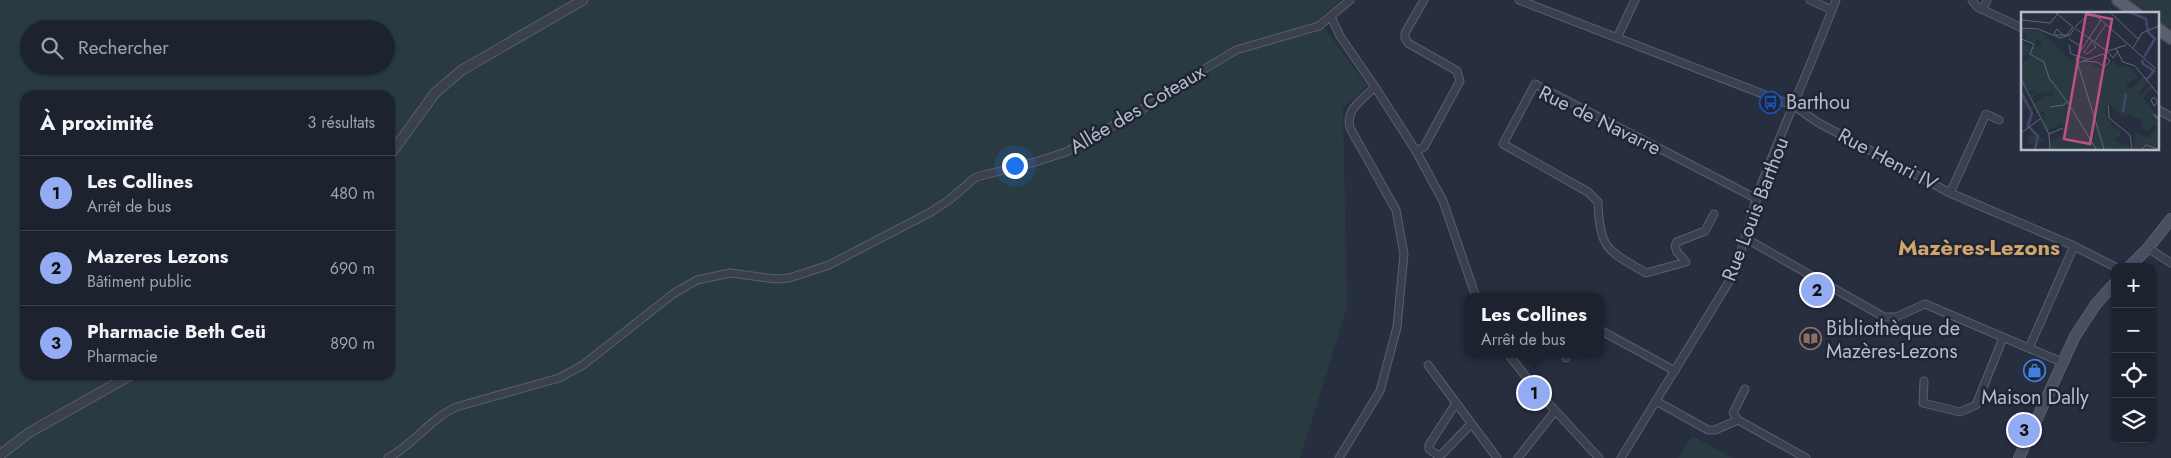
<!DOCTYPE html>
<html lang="fr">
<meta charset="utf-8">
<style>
:root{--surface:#1d222f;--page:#252a37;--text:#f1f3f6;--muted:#a0a4aa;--line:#3b3f4b;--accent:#93abf2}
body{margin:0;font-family:Jost,sans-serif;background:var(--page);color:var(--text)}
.controls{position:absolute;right:15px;bottom:15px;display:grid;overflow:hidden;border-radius:10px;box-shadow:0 1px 4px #0004}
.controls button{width:45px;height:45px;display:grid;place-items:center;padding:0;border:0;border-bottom:1px solid var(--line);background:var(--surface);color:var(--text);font:25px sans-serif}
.you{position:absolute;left:1014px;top:165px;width:18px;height:18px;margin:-12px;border:4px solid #fff;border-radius:50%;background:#1a73e8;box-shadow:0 0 0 8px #1a73e833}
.badge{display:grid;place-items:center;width:32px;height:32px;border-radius:50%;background:var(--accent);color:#111;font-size:16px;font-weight:700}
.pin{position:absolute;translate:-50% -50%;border:2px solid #fff;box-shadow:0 1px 5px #0006}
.popup{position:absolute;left:1464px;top:293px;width:140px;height:65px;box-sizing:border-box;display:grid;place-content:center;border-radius:10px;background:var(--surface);filter:drop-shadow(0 1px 4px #0005);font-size:16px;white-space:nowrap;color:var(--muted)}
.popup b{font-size:19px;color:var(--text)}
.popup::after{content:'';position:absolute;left:50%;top:100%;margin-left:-10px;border:10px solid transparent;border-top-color:var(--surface)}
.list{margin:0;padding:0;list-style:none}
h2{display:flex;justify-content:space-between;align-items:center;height:65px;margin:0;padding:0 20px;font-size:21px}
h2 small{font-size:16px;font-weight:400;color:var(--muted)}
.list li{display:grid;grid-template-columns:32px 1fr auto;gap:15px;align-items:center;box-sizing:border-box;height:75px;padding:0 20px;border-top:1px solid var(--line)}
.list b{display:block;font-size:19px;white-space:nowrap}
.list p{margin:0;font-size:16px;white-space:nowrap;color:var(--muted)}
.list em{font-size:16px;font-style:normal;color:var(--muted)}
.icon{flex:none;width:28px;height:28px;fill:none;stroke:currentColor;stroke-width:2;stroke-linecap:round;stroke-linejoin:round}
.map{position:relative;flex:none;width:2171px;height:458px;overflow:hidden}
.search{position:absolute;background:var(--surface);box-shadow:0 1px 4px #0004;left:20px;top:20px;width:375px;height:55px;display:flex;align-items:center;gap:12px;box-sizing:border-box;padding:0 18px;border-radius:28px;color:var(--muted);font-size:19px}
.panel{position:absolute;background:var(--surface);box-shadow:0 1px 4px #0004;left:20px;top:90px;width:375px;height:290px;border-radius:15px}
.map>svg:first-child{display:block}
</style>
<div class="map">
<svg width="2171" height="458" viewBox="0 0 2171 458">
<rect width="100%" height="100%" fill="#272e3f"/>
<g fill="#293a40" fill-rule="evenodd">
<path d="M0 0H1341L1319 20 1367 86 1343 108 1347 308 1300 458H0ZM29 29H386V66H29ZM25 95H390V375H25Z"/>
<polygon points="2131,0 2171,0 2171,29 2157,19 2157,14 2150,14"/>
<polygon points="1692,436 1733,458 1678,458"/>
</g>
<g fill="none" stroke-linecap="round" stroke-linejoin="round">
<defs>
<g id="minor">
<polyline points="1519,0 1794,106 1817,122 1950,193 2074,246 2115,267"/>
<polyline points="1810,0 1832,10"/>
<polyline points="1972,0 1977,7 2022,28"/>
<polyline points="1983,9 1987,0"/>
<polyline points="1331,17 1340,36 1375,87 1416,151 1443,201 1476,297"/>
<polyline points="1617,38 1635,0"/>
<polyline points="2157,109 2171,117"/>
<polyline points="1416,151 1424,147 1460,81 1457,71 1408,43 1405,38 1405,33 1424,0"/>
<polyline points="1950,193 1986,114 1999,120"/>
<path d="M1714 214 1705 231 1677 242 1675 246 1677 252 1686 262 1646 273C1607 250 1600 250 1598 202L1588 192 1503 144 1535 84 1757 199"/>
<polyline points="1745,238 1884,317 1896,317 1925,304 2064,363"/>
<polyline points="2148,248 2171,263"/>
<polyline points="1600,330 1675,371"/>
<polyline points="2029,348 2074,246"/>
<polyline points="1508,354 1538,392 1599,458"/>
<polyline points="1565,354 1566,358"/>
<polyline points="1428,365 1497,458"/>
<polyline points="1924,381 1923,403 1960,412 1976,405 2003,338"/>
<polyline points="1656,401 1708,430 1715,430 1738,420 1806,458"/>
<polyline points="1456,403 1429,445 1429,449 1437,455 1442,454 1471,424"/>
<polyline points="1738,420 1733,413 1745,389"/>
<path d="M388 458C414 444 430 419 456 407L559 378 583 365 673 294 697 280 730 273 776 279 789 278 829 265 931 212 949 200 976 177 1032 163 1066 152 1158 100 1198 73 1236 50 1319 26 1350 0"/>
<path d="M1339 458 1380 391 1397 327 1404 254 1396 210 1350 128C1345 109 1363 99 1375 87"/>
<polyline points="1518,458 1555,411"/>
<path d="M1621 458 1730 280C1744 249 1750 217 1761 185 1785 123 1812 62 1836 0"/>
</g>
<g id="tertiary">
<polyline points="390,155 435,93 462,70 583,0"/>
<polyline points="0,455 30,432 131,375"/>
</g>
<g id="secondary">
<polyline points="2129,267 2148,248 2171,219"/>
<polyline points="2019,458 2075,336 2096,304 2115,283"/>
</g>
<g id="primary">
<polyline points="2118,0 2137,14"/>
<polyline points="2157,28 2171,38"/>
</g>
</defs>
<use href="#minor" stroke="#595e6c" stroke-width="9"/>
<use href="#tertiary" stroke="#595e6c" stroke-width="11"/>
<use href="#secondary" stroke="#595e6c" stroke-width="12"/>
<use href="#primary" stroke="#444958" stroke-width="14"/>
<use href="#minor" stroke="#3b404f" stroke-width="7"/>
<use href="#tertiary" stroke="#3b404f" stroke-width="9"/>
<use href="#secondary" stroke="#494f61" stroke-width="10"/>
<use href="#primary" stroke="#595f6e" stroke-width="11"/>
</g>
<defs>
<symbol id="bus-ring" viewBox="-11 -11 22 22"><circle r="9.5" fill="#1f2534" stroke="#1a4fb4" stroke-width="1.5"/><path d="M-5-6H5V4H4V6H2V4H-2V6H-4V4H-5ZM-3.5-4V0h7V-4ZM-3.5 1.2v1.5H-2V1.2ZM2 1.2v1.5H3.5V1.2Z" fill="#1a4fb4"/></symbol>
<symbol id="library-ring" viewBox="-11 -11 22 22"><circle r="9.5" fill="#1f2534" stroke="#8d6e63" stroke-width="1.5"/><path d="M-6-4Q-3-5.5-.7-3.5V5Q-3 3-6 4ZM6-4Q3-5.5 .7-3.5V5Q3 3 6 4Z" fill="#8d6e63"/></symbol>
<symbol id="shop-ring" viewBox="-11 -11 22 22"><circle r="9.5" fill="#1f2534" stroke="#3f7fe0" stroke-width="1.5"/><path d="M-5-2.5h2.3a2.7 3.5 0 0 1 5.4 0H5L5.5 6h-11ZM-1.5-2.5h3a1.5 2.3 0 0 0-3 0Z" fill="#3f7fe0"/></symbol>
</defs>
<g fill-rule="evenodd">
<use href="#bus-ring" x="1758" y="90" width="25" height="25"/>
<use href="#library-ring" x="1798" y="326" width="25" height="25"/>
<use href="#shop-ring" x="2022" y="358" width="25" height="25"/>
</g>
<g text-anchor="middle" stroke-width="5" stroke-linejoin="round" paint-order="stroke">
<g font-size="20" fill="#b7bcc9" stroke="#1f2534" text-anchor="start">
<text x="1786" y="109">Barthou</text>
<text x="1826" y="335">Bibliothèque de<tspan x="1826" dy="23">Mazères-Lezons</tspan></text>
<text x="2035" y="404" text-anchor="middle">Maison Dally</text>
</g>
<g font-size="20" fill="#b7bcc9" stroke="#1f2534">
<text transform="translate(1137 109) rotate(-31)" y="7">Allée des Coteaux</text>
<text transform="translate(1600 120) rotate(26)" y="7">Rue de Navarre</text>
<text transform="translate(1888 159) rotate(28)" y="7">Rue Henri IV</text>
<text transform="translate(1755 209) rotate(-69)" y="7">Rue Louis Barthou</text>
</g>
<g font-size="22" font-weight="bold" fill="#cfa56c" stroke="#1f2534">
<text x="1979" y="255">Mazères-Lezons</text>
</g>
</g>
<g transform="translate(2021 12)">
<rect width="138" height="138" fill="#272e3f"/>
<path d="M0 16 21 20 49 48 54 46 57 51 62 49 84 58 92 49 100 56 102 54 110 56 117 64 105 73 109 78 123 64 126 66 128 69 117 81 120 83 130 73 132 75 122 85 137 105V137H113L114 120 127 126 136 115 133 113 128 118 122 117 120 107 112 106 109 101 105 105 99 103 87 90 84 96 86 106 93 116 100 118 99 124 93 126 101 133 106 130 109 134 107 137H29L28 122 23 117 19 108V104L22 113 25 115 22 108 24 102 21 99 16 102 13 96H10L9 111 7 114 22 128 26 137 22 129 18 130 15 137 16 129 8 134 6 127 12 121 5 113 9 98 4 95V98L1 99 0 98 4 94 0 81V75L7 96 24 84 33 83 28 74 30 79 13 83 12 87 9 83 16 79H7L2 72 1 52 10 45 4 43 1 46 0 31 10 35 21 34 18 27 13 31 4 28 6 22 0 21ZM39 112 43 114 40 124 28 130 26 119Z" fill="#293a40" fill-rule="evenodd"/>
<path fill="none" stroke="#3f4a69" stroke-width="2.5" d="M109 0 125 7 127 20 134 27 123 45M121 48 122 52 133 59 126 67M0 80 11 101 7 114 17 124 14 137M102 100 105 81"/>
<path fill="none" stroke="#616776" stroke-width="1" d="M34 0 52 15M71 0 135 57M89 0 117 27M0 8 29 11 38 0M80 8 55 46 83 137M55 14 70 0M0 16 17 17 39 26 49 23 56 13M55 17 86 39M42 23 36 17 33 21 35 23H46L52 15M0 27 13 32 9 42 23 50 28 66 48 92 75 137M48 27 61 35M72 28 63 40 66 42 75 35 72 31M74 29 85 12M48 33 50 42 66 47M112 36 121 21 138 14M95 37 102 50 114 54 138 83M87 39 105 33M87 40 92 46 97 39M62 49 76 50 84 55 89 49 82 42M57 51 82 42M0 67 28 122M136 89 133 85 130 88 133 94 138 88M87 93 88 106 109 123 111 137M29 95 43 93 46 89M138 106 132 102 138 108M0 121 19 107M28 122 29 137M28 122 42 116M121 137 125 133 137 137"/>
<path fill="#be5182" fill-opacity="0.15" stroke="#be5182" stroke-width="2.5" d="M65 2 91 7 69 132 43 127Z"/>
<rect width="138" height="138" fill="none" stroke="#b7bcc9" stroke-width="2.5"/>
</g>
</svg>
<div class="controls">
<button>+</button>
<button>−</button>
<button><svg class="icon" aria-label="locate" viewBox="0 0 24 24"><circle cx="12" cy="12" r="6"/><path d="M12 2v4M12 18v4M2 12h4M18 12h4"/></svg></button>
<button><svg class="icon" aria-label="layers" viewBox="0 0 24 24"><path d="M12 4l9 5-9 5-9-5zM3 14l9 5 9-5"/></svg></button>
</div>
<div class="you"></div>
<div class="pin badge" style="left:1534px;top:393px">1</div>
<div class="popup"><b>Les Collines</b>Arrêt de bus</div>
<div class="pin badge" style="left:1817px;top:290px">2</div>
<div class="pin badge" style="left:2024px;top:430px">3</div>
<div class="search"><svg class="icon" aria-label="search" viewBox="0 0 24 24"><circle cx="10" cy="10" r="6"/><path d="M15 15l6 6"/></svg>Rechercher</div>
<section class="panel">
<h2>À proximité<small>3 résultats</small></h2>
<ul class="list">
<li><span class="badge">1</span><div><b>Les Collines</b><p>Arrêt de bus</p></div><em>480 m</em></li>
<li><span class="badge">2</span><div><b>Mazeres Lezons</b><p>Bâtiment public</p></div><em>690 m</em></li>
<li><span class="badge">3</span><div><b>Pharmacie Beth Ceü</b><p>Pharmacie</p></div><em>890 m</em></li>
</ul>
</section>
</div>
